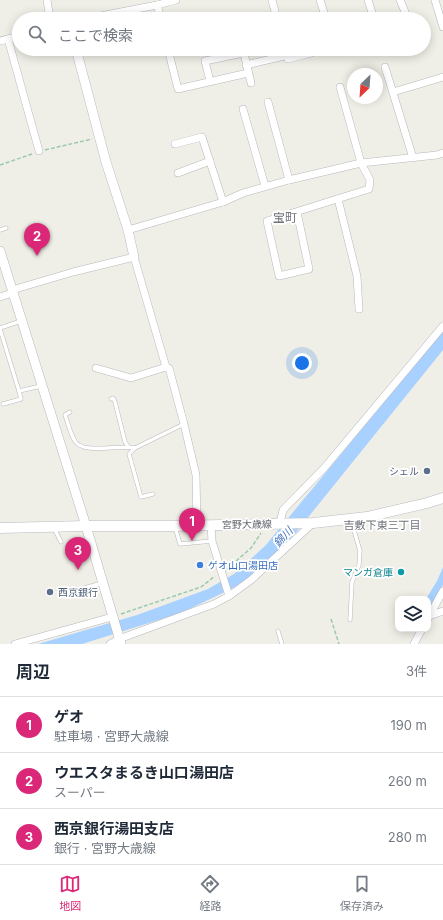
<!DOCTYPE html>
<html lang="ja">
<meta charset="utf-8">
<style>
:root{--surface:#fff;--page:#f2f2f3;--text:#1f2937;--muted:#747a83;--line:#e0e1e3;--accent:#db2777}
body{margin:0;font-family:Inter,"Noto Sans JP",sans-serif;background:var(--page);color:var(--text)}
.controls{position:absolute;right:12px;bottom:12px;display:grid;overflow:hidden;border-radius:8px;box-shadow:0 2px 10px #0003}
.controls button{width:36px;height:36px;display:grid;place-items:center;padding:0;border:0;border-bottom:1px solid var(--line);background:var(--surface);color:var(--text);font:20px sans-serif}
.compass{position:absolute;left:347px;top:68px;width:36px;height:36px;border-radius:50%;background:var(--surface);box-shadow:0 2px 10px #0003;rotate:205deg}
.you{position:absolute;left:302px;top:363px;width:14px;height:14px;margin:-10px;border:3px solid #fff;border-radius:50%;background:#1a73e8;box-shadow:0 0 0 6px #1a73e833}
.badge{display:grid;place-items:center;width:26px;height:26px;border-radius:50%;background:var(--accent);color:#fff;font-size:13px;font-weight:700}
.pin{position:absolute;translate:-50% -33px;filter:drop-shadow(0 1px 2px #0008)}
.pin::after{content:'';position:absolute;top:21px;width:14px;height:12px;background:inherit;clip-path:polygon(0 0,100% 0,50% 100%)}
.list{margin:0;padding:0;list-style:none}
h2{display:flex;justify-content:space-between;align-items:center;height:52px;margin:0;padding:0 16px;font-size:17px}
h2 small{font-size:13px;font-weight:400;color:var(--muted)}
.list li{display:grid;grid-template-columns:26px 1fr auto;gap:12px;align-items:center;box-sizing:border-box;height:56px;padding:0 16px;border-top:1px solid var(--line)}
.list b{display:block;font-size:15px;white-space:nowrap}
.list p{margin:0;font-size:13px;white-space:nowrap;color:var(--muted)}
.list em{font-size:13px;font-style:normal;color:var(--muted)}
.icon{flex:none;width:22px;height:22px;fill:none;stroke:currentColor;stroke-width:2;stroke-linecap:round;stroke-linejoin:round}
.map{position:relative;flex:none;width:443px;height:644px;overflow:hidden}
.search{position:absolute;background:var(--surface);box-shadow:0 2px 10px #0003;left:12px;right:12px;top:12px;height:44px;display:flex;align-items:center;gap:10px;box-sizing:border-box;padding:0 14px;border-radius:22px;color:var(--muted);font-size:15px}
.sheet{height:220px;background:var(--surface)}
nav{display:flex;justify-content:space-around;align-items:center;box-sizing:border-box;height:56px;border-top:1px solid var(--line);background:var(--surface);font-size:11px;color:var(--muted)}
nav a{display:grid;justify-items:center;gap:2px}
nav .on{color:var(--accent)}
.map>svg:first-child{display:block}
</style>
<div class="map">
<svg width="443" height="644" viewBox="0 0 443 644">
<rect width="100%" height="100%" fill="#f0efe7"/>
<g fill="#a8d1ff">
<polygon points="443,331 443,350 289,541 255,573 235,587 181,613 82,644 38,644 137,615 208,589 234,574 265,546"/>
<polygon points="443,567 443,585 428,612 428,599 426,599 437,581"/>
</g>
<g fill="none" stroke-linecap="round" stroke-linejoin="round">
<defs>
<g id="service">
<polyline points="0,230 6,228"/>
<polyline points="0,328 21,321"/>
<polyline points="0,329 19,391"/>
<polyline points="111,399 113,398 115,402 125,442 128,446"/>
<polyline points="3,404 21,399 19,391 41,386"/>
<path d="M70 412 65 415C68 423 70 433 75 441 83 455 120 444 135 448L184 424"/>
<polyline points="135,448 129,454 141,497 153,494"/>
<polyline points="373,517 375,525"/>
<polyline points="175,527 180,544 212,541"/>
<polyline points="54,528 61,542"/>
<polyline points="60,595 102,583"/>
<polyline points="350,620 352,582 359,565 360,551 351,520"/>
<polyline points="278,631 282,644"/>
</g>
<g id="minor">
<polyline points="47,0 50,19"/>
<polyline points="272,0 277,19"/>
<polyline points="320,0 326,19"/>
<polyline points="368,0 374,19"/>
<polyline points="400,0 408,19"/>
<polyline points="435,0 443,27"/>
<polyline points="157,5 161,19"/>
<polyline points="85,19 157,5 176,0"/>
<polyline points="8,39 39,151"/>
<polyline points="0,41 19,36"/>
<polyline points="168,49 178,89 248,73"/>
<polyline points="243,49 251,83"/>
<polyline points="286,49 288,59 311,53"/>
<polyline points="383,49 383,51"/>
<polyline points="246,65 288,55"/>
<polyline points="385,67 413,158"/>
<polyline points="210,81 205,61 243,53"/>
<polyline points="393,92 443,77"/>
<polyline points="268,102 289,180"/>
<polyline points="243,109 265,186"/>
<polyline points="175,144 202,137 223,202"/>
<polyline points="178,173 210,161"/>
<polyline points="338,199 357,276 359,309"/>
<polyline points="297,212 309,269 279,276 267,221 369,189 370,180 361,163 340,87"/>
<polyline points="128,230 223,202 243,193 289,180 361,163 437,155 443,153"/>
<polyline points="12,290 73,272 134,257 166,367 169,368 184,424 196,475 197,525"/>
<polyline points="0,297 13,293"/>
<polyline points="96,368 131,378 166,367"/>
<polyline points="280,523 283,510 325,467 443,326"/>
<polyline points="211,525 212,541 229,596"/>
<polyline points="429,616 443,611"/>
<polyline points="428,618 443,591"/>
<polyline points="15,644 112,617"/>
<polyline points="110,644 119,639 214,604 229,596 251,580 313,523"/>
<polyline points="414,644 422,629"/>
</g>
<g id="tertiary">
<polyline points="76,49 106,162 128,230 134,257"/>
<polyline points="0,251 86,526 121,644"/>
</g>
<polyline id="secondary" points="0,528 86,526 174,526 313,523 367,517 427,503 443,498"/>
</defs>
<use href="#service" stroke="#b7b8bd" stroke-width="4.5"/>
<use href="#minor" stroke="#b7b8bd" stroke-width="8"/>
<use href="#tertiary" stroke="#b7b8bd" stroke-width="10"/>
<use href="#secondary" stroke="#b8bac0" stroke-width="11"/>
<g stroke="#9cc9ae" stroke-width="1.5" stroke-dasharray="4 2" stroke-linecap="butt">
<polyline points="45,150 92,139"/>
<polyline points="0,165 32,154"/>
<polyline points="227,569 251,548 261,533"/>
<polyline points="121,614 201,587 215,576"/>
<polyline points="331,619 339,644"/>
</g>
<use href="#service" stroke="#fff" stroke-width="3.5"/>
<use href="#minor" stroke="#fff" stroke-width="7"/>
<use href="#tertiary" stroke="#fff" stroke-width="9"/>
<use href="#secondary" stroke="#fff" stroke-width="10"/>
</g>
<g fill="#5c6f8a" stroke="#fff" stroke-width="1.5">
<circle cx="427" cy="471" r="4"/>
<circle cx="50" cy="592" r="4"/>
</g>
<circle fill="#3f7fe0" stroke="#fff" stroke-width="1.5" cx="200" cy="565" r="4"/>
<circle fill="#0f9aa8" stroke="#fff" stroke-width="1.5" cx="401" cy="572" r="4"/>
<g text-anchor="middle" stroke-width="3.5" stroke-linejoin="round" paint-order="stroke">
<g font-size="10" fill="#4e5e75" stroke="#fff" text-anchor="end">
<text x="419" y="475">シェル</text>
<text x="58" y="596" text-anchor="start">西京銀行</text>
</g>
<g font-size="10" fill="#5e6167" stroke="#fff">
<text transform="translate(247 524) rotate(-1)" y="4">宮野大歳線</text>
</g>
<g font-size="10" fill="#366cbe" stroke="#fff" text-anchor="start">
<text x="208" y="569">ゲオ山口湯田店</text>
</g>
<g font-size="10" fill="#0d838f" stroke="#fff" text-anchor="end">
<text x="393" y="576">マンガ倉庫</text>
</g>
<g font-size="11" fill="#6f7379" stroke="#fff">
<text x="382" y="529">吉敷下東三丁目</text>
</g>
<g font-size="11" font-style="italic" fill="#4574bd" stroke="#fff">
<text transform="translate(283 537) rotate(-47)" y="4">錦川</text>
</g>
<g font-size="12" fill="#6f7379" stroke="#fff">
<text x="285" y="222">宝町</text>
</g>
</g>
</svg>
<div class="controls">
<button><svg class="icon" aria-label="layers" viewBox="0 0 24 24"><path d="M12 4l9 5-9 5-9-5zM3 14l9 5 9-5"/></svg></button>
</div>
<svg class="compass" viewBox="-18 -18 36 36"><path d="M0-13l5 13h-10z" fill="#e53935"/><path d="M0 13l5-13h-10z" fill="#747a83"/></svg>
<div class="you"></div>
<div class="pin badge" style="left:192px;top:541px">1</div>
<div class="pin badge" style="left:37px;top:256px">2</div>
<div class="pin badge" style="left:78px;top:570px">3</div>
<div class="search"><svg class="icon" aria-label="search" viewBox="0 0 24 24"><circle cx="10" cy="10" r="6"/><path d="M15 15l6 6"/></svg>ここで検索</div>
</div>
<section class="sheet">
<h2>周辺<small>3件</small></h2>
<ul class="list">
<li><span class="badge">1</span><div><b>ゲオ</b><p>駐車場 · 宮野大歳線</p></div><em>190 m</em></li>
<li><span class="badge">2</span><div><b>ウエスタまるき山口湯田店</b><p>スーパー</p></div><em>260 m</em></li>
<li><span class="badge">3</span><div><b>西京銀行湯田支店</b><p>銀行 · 宮野大歳線</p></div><em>280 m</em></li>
</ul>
</section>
<nav>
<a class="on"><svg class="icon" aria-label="map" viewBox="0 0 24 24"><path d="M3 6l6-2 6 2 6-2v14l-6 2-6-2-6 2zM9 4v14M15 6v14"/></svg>地図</a>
<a><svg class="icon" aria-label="directions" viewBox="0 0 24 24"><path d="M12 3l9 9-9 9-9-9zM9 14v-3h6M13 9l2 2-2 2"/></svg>経路</a>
<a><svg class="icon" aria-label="saved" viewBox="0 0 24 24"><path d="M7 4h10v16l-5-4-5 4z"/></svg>保存済み</a>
</nav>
